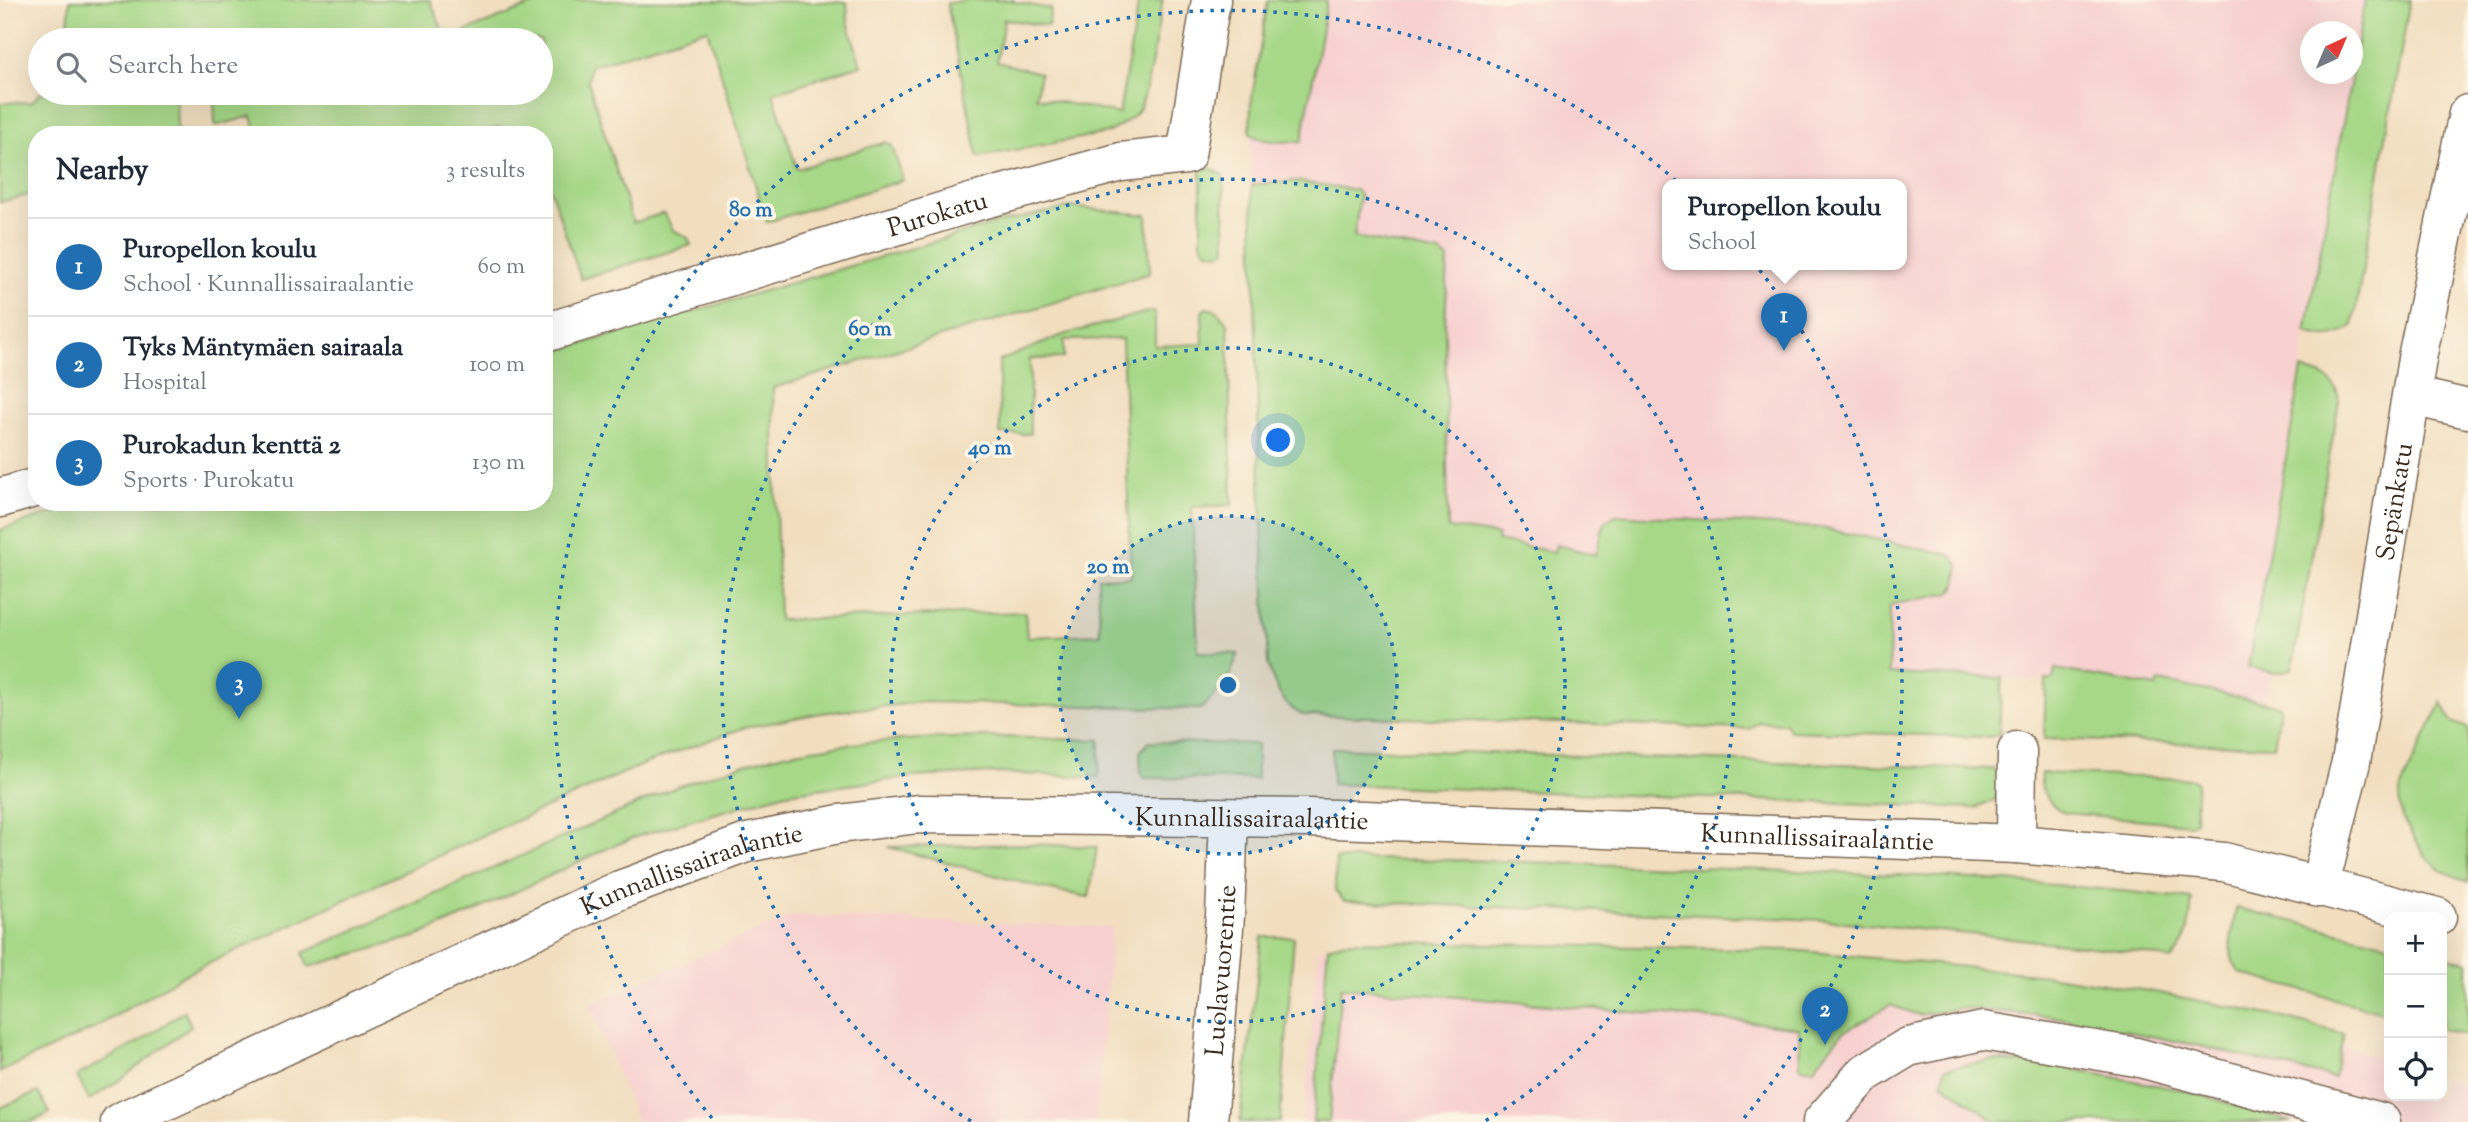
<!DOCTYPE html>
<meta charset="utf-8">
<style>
:root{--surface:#fff;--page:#f2f2f3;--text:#1f2937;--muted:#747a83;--line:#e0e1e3;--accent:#1f6fb2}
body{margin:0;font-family:"Sorts Mill Goudy",serif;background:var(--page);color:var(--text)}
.controls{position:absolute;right:21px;bottom:21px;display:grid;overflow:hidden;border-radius:14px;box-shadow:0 7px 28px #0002}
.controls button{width:63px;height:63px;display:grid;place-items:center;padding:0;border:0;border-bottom:2px solid var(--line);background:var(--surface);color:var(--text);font:35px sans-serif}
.compass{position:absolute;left:2300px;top:21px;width:63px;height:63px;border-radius:50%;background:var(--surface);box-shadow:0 7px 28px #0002;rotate:44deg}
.you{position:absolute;left:1279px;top:441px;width:24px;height:24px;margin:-18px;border:5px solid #fff;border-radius:50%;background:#1a73e8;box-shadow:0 0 0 10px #1a73e833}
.badge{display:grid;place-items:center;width:46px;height:46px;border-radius:50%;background:var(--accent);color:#fff;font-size:23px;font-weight:700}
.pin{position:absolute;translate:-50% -58px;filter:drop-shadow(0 2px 4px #0008)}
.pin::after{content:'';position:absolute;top:37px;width:24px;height:21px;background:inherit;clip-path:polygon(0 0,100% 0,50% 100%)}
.popup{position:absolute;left:1662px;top:179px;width:245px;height:91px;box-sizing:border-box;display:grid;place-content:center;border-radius:14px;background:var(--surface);filter:drop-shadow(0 2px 5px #0005);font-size:23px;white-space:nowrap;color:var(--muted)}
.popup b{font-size:26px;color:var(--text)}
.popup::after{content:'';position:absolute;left:50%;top:100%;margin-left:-14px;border:14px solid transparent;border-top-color:var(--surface)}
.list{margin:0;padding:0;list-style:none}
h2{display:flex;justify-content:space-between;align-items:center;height:91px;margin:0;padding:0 28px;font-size:30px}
h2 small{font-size:23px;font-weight:400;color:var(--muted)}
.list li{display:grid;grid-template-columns:46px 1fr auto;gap:21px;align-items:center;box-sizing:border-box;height:98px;padding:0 28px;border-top:2px solid var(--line)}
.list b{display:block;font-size:26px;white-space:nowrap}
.list p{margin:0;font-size:23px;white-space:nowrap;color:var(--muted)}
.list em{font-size:23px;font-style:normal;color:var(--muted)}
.icon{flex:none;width:38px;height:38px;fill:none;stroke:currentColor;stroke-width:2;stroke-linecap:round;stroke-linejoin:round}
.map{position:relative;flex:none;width:2468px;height:1122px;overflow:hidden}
.search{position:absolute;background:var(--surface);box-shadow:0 7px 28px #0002;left:28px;top:28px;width:525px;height:77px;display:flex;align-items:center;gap:18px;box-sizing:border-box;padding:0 24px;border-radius:38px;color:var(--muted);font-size:26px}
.panel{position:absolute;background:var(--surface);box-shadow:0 7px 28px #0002;left:28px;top:126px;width:525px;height:385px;border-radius:28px}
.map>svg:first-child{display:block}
</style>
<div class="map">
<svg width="2468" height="1122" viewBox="0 0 2468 1122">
<rect width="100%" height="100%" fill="#fcf5e5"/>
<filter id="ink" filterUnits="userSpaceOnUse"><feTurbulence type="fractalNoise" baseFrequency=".0143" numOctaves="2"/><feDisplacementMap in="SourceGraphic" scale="14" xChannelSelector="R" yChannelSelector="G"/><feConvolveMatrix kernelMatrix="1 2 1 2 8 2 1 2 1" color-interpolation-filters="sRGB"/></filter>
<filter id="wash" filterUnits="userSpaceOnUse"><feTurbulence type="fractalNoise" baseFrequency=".00686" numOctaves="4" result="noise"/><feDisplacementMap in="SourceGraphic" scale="28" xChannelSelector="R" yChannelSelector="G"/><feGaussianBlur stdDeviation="1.57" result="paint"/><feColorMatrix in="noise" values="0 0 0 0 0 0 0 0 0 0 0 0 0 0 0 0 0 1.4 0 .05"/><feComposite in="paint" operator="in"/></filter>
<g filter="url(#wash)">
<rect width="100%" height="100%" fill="#f2debf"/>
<g fill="#f7d0cf" fill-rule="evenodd">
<path d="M1268 0H2365L2353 68 2352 32H2310V74H2352L2248 667 2275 673 2262 700 2158 687 2053 680 1287 654 1252 185 1250 134 1251 104ZM1667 185H1901V265H1667Z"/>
<polygon points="793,916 1112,927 1096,1122 637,1122 590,1004"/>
<polygon points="1318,948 2292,1029 2389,1061 2389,1096 2442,1096 2442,1078 2468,1087 2468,1122 1304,1122"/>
</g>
<g fill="#a6d887" stroke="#708152" stroke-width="2">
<polygon points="70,0 430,0 446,39 545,0 847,2 848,22 861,65 773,93 797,169 886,142 892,146 903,180 767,222 707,29 590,66 588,81 633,223 664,213 673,230 688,238 691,245 581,279 544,171 544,135 503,135 500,126 475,135 257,135 252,116 215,126 214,93 541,93 541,40 67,40"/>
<path d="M971 0H1014V2L1051 9 1048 26 1004 19 997 62 1040 73 1036 97 1119 114 1139 0H1163C1158 21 1148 98 1138 111 1130 121 1118 127 1107 133L978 157 947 3Z"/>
<path d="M1268 0H1327L1302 141C1286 142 1263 144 1250 133L1251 104Z"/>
<path d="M2365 0H2410L2353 325C2337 339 2325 338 2306 332Z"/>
<polygon points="40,93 176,93 177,135 37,135 37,193 0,202 0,103 32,102"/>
<polygon points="1211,168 1223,175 1226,250 1220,253 1207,251 1201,243 1201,169"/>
<path d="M1295 181 1356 190 1360 195 1354 237 1440 253 1448 259 1445 326 1448 528 1498 535 1497 541 1554 552 1556 545 1596 555 1605 522 1616 515 1821 528 1951 555 1959 566 1956 586 1950 593 1890 605 1889 674 2002 678 1999 734 1989 737 1790 731 1785 723 1758 722 1749 729 1304 715C1283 708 1273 683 1268 664L1259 453 1252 185Z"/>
<path d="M1070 207 1147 215 1150 273 773 388 779 620 1025 612 1027 637 1100 634 1098 578 1131 577 1122 339 1064 340V358L1030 359V434H1000L999 361 1063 335 1151 311 1155 313V346L1203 344 1202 312 1206 308 1216 310 1228 324 1232 505 1192 507 1198 652 1238 654C1231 678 1219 693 1200 709L924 702 821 713 743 728 644 764 457 847 182 976 93 1029 0 1072V530L88 502H544V355L998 223Z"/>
<path d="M2302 369C2323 376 2336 377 2339 402L2292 669 2275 673 2248 667Z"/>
<polygon points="2055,669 2157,687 2159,681 2277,705 2280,708 2274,746 2044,739 2046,680 2053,680"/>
<polygon points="2442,702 2452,722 2468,728 2468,882 2441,870 2426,857 2403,819 2400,805 2401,787"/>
<path d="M997 737 1100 740 1099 777 993 773 911 777 786 793 641 835 608 848 467 915 418 936 308 967 303 953 676 787C713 774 750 761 789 753 858 740 927 738 997 737Z"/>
<polygon points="1149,742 1257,744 1257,779 1145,778 1141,773 1140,752"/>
<path d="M1332 748 1992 769 2001 774C2000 798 1998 801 1975 808L1332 784Z"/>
<path d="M2041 773 2193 779 2197 783 2195 821 2190 824 2065 813C2048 804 2039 792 2041 773Z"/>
<polygon points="1029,844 1097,847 1089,897 1050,890 888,847"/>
<path d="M1336 859C1458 858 1579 864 1701 868 1865 873 2029 878 2192 899 2190 922 2188 943 2171 960L2144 953 2011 938 1824 920 1344 901 1335 891Z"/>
<path d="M2236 908 2389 944V1014L2240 973C2224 955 2233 930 2236 908Z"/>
<polygon points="1262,937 1294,937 1280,1122 1240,1122"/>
<polygon points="1345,941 1792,950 2046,975 2149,991 2276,1016 2344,1034 2334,1078 2195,1045 2050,1016 1962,1008 1919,1015 1890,1005 1842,1033 1814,1068 1800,1068 1799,1028 1759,1023 1341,987 1329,1122 1313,1122 1328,947"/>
<polygon points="2442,956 2468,962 2468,1036 2442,1029"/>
<polygon points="184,1011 191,1026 123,1078 89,1100 77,1076 142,1040"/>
<polygon points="1992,1060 2056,1066 2187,1091 2291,1122 1997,1122 1942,1083 1945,1069"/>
<polygon points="38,1092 50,1113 31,1122 0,1122 0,1108"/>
</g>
</g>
<g filter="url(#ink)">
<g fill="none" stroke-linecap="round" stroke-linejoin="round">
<defs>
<g id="minor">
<path id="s1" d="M544 333 974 202 1121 162 1186 155 1211 0"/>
<polyline points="2412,396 2468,409"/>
<polyline points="0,498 37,487"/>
<polyline points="2016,844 2017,751"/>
<path id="s2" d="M2319 888 2351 762 2418 353 2468 114"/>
<path id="s3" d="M120 1122 620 890 747 843 839 824 918 814 1308 818 2016 844 2224 862 2437 917"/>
<path id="s4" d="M1208 1122 1225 916 1229 819"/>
<polyline points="1822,1122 1865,1073 1908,1047 1983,1031 2136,1057 2381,1122"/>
</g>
</defs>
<use href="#minor" stroke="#7b6956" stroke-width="41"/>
<use href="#minor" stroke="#fff" stroke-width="38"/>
</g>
</g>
<circle cx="1228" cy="685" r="169" fill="#1f6fb2" fill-opacity=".12"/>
<g fill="none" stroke="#1f6fb2" stroke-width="3.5" stroke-dasharray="3.5 7">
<circle cx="1228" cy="685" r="169"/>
<circle cx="1228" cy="685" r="337"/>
<path d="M971 1121A506 506 0 1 1 1485 1121"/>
<path d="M712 1118A674 674 0 1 1 1744 1118"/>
</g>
<g text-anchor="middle" stroke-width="7" stroke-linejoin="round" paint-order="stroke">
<g font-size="26" fill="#3b2a1e" stroke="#fcf5e5">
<text dy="9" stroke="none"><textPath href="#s1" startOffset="411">Purokatu</textPath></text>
<text dy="9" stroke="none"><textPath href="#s2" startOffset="394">Sepänkatu</textPath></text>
<text dy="9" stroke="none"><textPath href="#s3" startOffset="1194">Kunnallissairaalantie</textPath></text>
<text dy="9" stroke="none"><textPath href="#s3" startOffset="1760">Kunnallissairaalantie</textPath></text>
<text dy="9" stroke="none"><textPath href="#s3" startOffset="626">Kunnallissairaalantie</textPath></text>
<text dy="9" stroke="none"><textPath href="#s4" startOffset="152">Luolavuorentie</textPath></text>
</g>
</g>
<circle cx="1228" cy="685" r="10" fill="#1f6fb2" stroke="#fcf5e5" stroke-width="3.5"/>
<g font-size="21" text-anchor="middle" font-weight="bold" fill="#1f6fb2" stroke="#fcf5e5" stroke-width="7" stroke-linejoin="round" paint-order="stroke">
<text x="751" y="216">80 m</text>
<text x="870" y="335">60 m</text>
<text x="990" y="454">40 m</text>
<text x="1108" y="573">20 m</text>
</g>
</svg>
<div class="controls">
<button>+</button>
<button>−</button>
<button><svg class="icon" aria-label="locate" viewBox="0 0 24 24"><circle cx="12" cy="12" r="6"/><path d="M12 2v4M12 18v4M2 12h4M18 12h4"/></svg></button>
</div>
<svg class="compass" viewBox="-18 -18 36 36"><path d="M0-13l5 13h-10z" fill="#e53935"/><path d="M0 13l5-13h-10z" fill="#747a83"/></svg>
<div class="you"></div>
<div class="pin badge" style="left:1784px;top:351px">1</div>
<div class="popup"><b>Puropellon koulu</b>School</div>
<div class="pin badge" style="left:1825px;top:1045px">2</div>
<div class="pin badge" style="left:239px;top:719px">3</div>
<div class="search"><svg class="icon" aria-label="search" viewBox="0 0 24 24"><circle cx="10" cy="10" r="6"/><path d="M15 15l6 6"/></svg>Search here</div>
<section class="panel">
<h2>Nearby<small>3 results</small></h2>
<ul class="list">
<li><span class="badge">1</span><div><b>Puropellon koulu</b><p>School · Kunnallissairaalantie</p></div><em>60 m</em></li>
<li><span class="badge">2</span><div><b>Tyks Mäntymäen sairaala</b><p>Hospital</p></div><em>100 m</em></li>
<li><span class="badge">3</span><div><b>Purokadun kenttä 2</b><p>Sports · Purokatu</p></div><em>130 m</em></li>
</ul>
</section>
</div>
